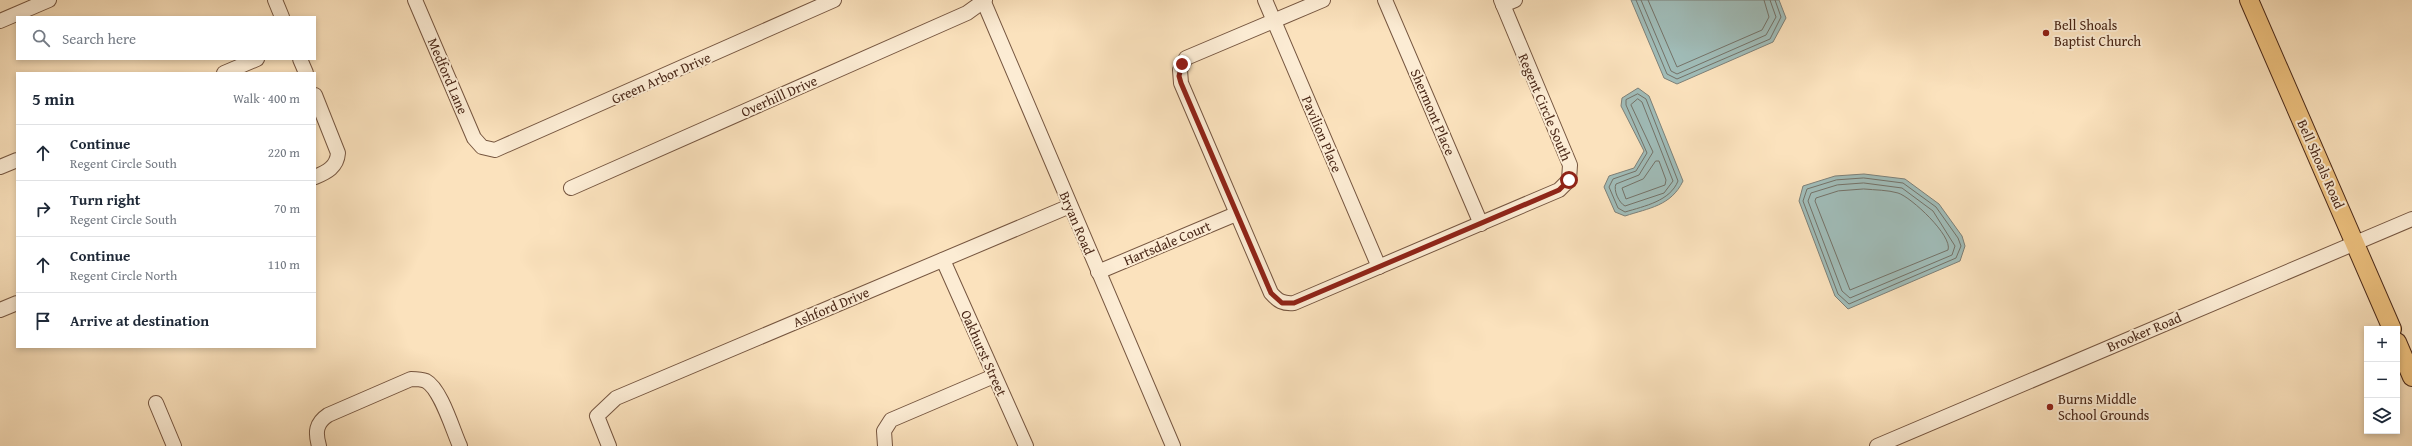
<!DOCTYPE html>
<meta charset="utf-8">
<style>
:root{--surface:#fff;--page:#f2f2f3;--text:#1f2937;--muted:#747a83;--line:#e0e1e3}
body{margin:0;font-family:"Gentium Book Plus",serif;background:var(--page);color:var(--text)}
.controls{position:absolute;right:12px;bottom:12px;display:grid;overflow:hidden;border-radius:0px;box-shadow:0 2px 6px #0003}
.controls button{width:36px;height:36px;display:grid;place-items:center;padding:0;border:0;border-bottom:1px solid var(--line);background:var(--surface);color:var(--text);font:20px sans-serif}
.stop{position:absolute;width:12px;height:12px;margin:-9px;border:3px solid #8f2418;border-radius:50%;background:#fff}
.stop.end{background:#8f2418;border-color:#fff;box-shadow:0 1px 4px #0008}
.list{margin:0;padding:0;list-style:none}
h2{display:flex;justify-content:space-between;align-items:center;height:52px;margin:0;padding:0 16px;font-size:17px}
h2 small{font-size:13px;font-weight:400;color:var(--muted)}
.list li{display:grid;grid-template-columns:26px 1fr auto;gap:12px;align-items:center;box-sizing:border-box;height:56px;padding:0 16px;border-top:1px solid var(--line)}
.list b{display:block;font-size:15px;white-space:nowrap}
.list p{margin:0;font-size:13px;white-space:nowrap;color:var(--muted)}
.list em{font-size:13px;font-style:normal;color:var(--muted)}
.icon{flex:none;width:22px;height:22px;fill:none;stroke:currentColor;stroke-width:2;stroke-linecap:round;stroke-linejoin:round}
.map{position:relative;flex:none;width:2412px;height:446px;overflow:hidden}
.search{position:absolute;background:var(--surface);box-shadow:0 2px 6px #0003;left:16px;top:16px;width:300px;height:44px;display:flex;align-items:center;gap:10px;box-sizing:border-box;padding:0 14px;border-radius:0px;color:var(--muted);font-size:15px}
.panel{position:absolute;background:var(--surface);box-shadow:0 2px 6px #0003;left:16px;top:72px;width:300px;height:276px;border-radius:0px}
.map>svg:first-child{display:block}
</style>
<div class="map">
<svg width="2412" height="446" viewBox="0 0 2412 446">
<rect width="100%" height="100%" fill="#fbe2bd"/>
<filter id="stains"><feTurbulence type="fractalNoise" baseFrequency=".005" numOctaves="4"/><feColorMatrix values="0 0 0 0 .2 0 0 0 0 .09 0 0 0 0 .02 0 0 0 .5 -.17"/></filter>
<radialGradient id="worn" r=".72"><stop offset=".6" stop-color="#630" stop-opacity="0"/><stop offset="1" stop-color="#630" stop-opacity=".3"/></radialGradient>
<g fill="#a0bcb8" stroke="#7d8078">
<polygon points="1631,0 1779,0 1786,18 1773,42 1677,84 1664,78"/>
<path d="M1638 88 1649 96 1683 181C1671 206 1649 208 1625 216L1615 212 1604 187 1609 176 1634 168 1644 151 1621 106 1622 98Z"/>
<polygon points="1864,174 1905,179 1939,204 1962,236 1965,246 1960,261 1848,309 1835,296 1799,201 1803,186 1835,176"/>
</g>
<g fill="none" stroke-linecap="round" stroke-linejoin="round">
<g stroke="#747268" stroke-width="1">
<polyline points="1636,0 1667,74 1677,79 1770,39 1781,17 1775,0"/>
<polyline points="1641,0 1671,71 1677,74 1766,35 1776,17 1770,0"/>
<polyline points="1648,0 1677,67 1762,30 1769,17 1764,0"/>
<path d="M1638 94 1646 99 1678 181C1670 201 1645 206 1625 212L1618 208 1609 187 1613 179 1636 171 1647 153 1626 105V100Z"/>
<path d="M1638 99 1642 102 1673 181 1664 193 1625 206C1619 203 1613 190 1616 184L1639 175 1653 152 1631 105Z"/>
<polygon points="1656,161 1659,161 1666,180 1665,185 1626,199 1622,188 1643,179"/>
<polygon points="1864,178 1903,183 1936,207 1958,238 1961,246 1956,258 1849,304 1838,294 1803,201 1807,189 1836,180"/>
<polygon points="1864,183 1902,188 1933,211 1955,246 1952,255 1850,298 1842,291 1808,201 1811,193 1837,185"/>
<path d="M1864 189C1875 190 1888 190 1898 193 1911 197 1953 236 1948 250L1850 290 1815 201 1816 198 1838 191Z"/>
</g>
<defs>
<g id="minor">
<polyline points="275,0 282,17"/>
<polyline points="415,0 474,138 482,147 495,150 834,0"/>
<polyline points="983,0 1173,446"/>
<polyline points="1265,0 1379,267"/>
<path d="M1323 0 1186 58 1180 70 1181 83 1271 293C1278 301 1283 304 1294 303L1559 190 1569 180 1570 165 1501 0"/>
<polyline points="1385,0 1481,224"/>
<polyline points="1503,5 1515,0"/>
<polyline points="0,21 49,0"/>
<polyline points="300,59 306,73"/>
<polyline points="224,73 257,59"/>
<path d="M315 95 338 153C337 167 327 172 315 177"/>
<polyline points="0,167 17,160"/>
<polyline points="571,188 967,13 985,0"/>
<polyline points="943,260 1026,446"/>
<polyline points="1098,272 1236,214"/>
<polyline points="0,310 17,303"/>
<polyline points="156,403 174,446"/>
<path d="M319 446C315 432 316 423 328 415L411 379C416 379 421 379 426 381 441 389 453 431 460 446"/>
<polyline points="609,446 597,416 616,398 1070,206"/>
<polyline points="885,446 884,431 891,420 994,376"/>
<polyline points="1877,446 2412,219"/>
</g>
<g id="major">
<polyline points="2249,0 2392,329"/>
<polyline points="2397,342 2412,377"/>
</g>
</defs>
<use href="#minor" stroke="#765640" stroke-width="16"/>
<use href="#major" stroke="#492717" stroke-width="20"/>
<use href="#minor" stroke="#fcecd4" stroke-width="14"/>
<use href="#major" stroke="#eec17e" stroke-width="18"/>
</g>
<g fill="none" stroke-linecap="round" stroke-linejoin="round">
<polyline stroke="#8f2418" stroke-width="5" points="1182,64 1179,76 1181,83 1271,293 1282,303 1294,303 1559,190 1569,180"/>
</g>
<g fill="#8f2418" stroke="#fcecd4" stroke-width="1.5">
<circle cx="2046" cy="33" r="4"/>
<circle cx="2050" cy="407" r="4"/>
</g>
<g text-anchor="middle" stroke-width="4" stroke-linejoin="round" paint-order="stroke">
<g font-size="14" fill="#492717" stroke="#fcecd4" text-anchor="start">
<text x="2054" y="30">Bell Shoals<tspan x="2054" dy="16">Baptist Church</tspan></text>
<text x="2058" y="404">Burns Middle<tspan x="2058" dy="16">School Grounds</tspan></text>
</g>
<g font-size="14" fill="#492717" stroke="#fcecd4">
<text transform="translate(448 76) rotate(67)" y="5">Medford Lane</text>
<text transform="translate(661 78) rotate(-24)" y="5">Green Arbor Drive</text>
<text transform="translate(779 96) rotate(-24)" y="5">Overhill Drive</text>
<text transform="translate(1545 107) rotate(67)" y="5">Regent Circle South</text>
<text transform="translate(1433 112) rotate(67)" y="5">Shermont Place</text>
<text transform="translate(1322 134) rotate(67)" y="5">Pavilion Place</text>
<text transform="translate(2321 164) rotate(66)" y="5">Bell Shoals Road</text>
<text transform="translate(1077 223) rotate(67)" y="5">Bryan Road</text>
<text transform="translate(1167 243) rotate(-23)" y="5">Hartsdale Court</text>
<text transform="translate(831 307) rotate(-23)" y="5">Ashford Drive</text>
<text transform="translate(2144 332) rotate(-23)" y="5">Brooker Road</text>
<text transform="translate(984 353) rotate(66)" y="5">Oakhurst Street</text>
</g>
</g>
<rect width="100%" height="100%" filter="url(#stains)"/>
<rect width="100%" height="100%" fill="url(#worn)"/>
</svg>
<div class="controls">
<button>+</button>
<button>−</button>
<button><svg class="icon" aria-label="layers" viewBox="0 0 24 24"><path d="M12 4l9 5-9 5-9-5zM3 14l9 5 9-5"/></svg></button>
</div>
<div class="stop" style="left:1569px;top:180px"></div>
<div class="stop end" style="left:1182px;top:64px"></div>
<div class="search"><svg class="icon" aria-label="search" viewBox="0 0 24 24"><circle cx="10" cy="10" r="6"/><path d="M15 15l6 6"/></svg>Search here</div>
<section class="panel">
<h2>5 min<small>Walk · 400 m</small></h2>
<ul class="list">
<li><svg class="icon" aria-label="ahead" viewBox="0 0 24 24"><path d="M12 20V5M6 11l6-6 6 6"/></svg><div><b>Continue</b><p>Regent Circle South</p></div><em>220 m</em></li>
<li><svg class="icon" aria-label="right" viewBox="0 0 24 24"><path d="M7 20v-9h11M14 6l5 5-5 5"/></svg><div><b>Turn right</b><p>Regent Circle South</p></div><em>70 m</em></li>
<li><svg class="icon" aria-label="ahead" viewBox="0 0 24 24"><path d="M12 20V5M6 11l6-6 6 6"/></svg><div><b>Continue</b><p>Regent Circle North</p></div><em>110 m</em></li>
<li><svg class="icon" aria-label="arrive" viewBox="0 0 24 24"><path d="M6 21V4h12l-3 4 3 4H6"/></svg><div><b>Arrive at destination</b></div></li>
</ul>
</section>
</div>
